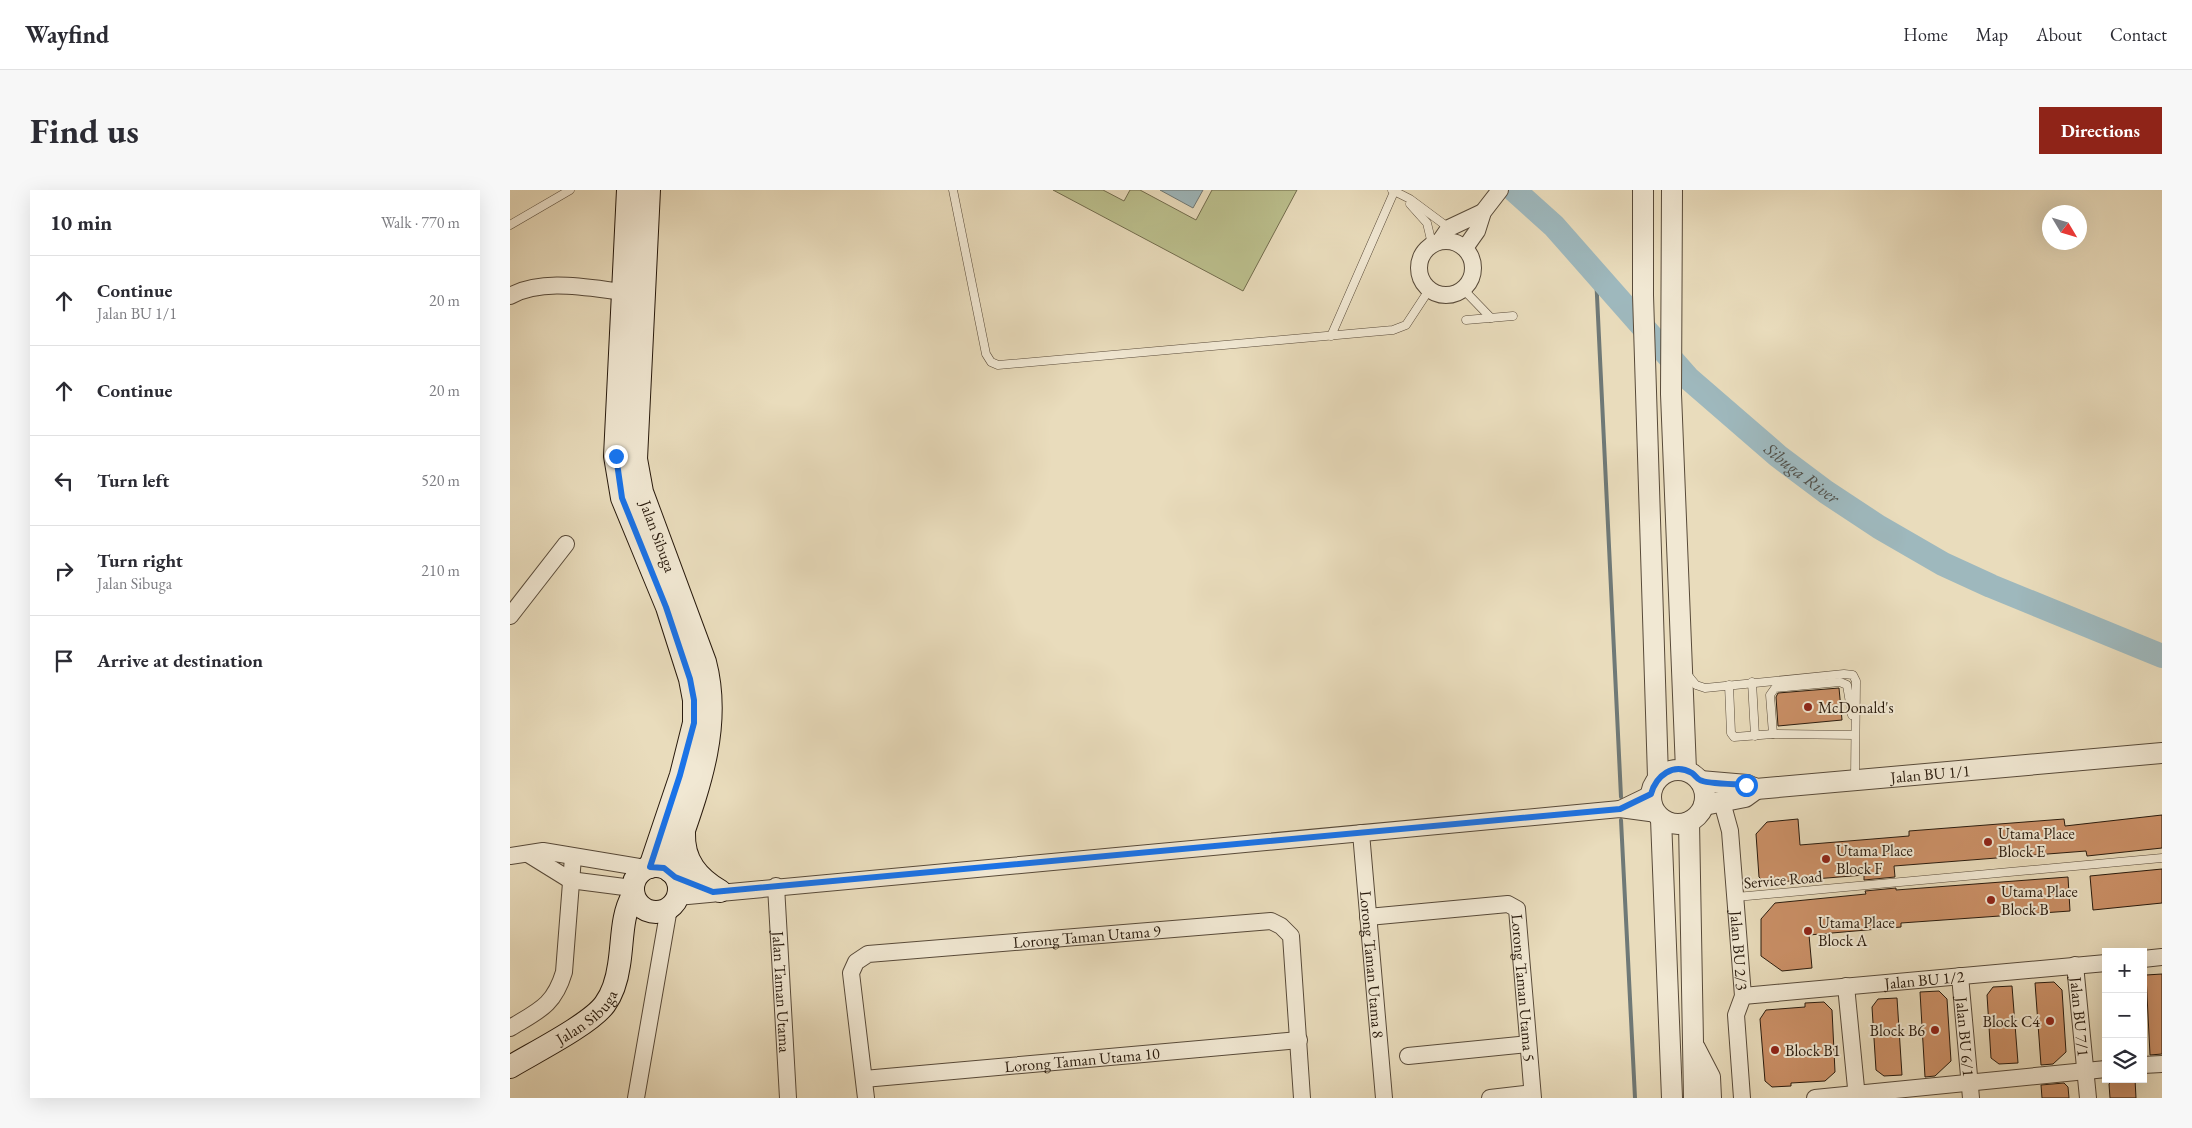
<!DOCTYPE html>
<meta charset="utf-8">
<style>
:root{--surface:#fff;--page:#f7f7f7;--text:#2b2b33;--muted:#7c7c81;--line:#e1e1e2;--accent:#8f2418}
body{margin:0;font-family:"EB Garamond",serif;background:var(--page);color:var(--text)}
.controls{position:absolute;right:15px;bottom:15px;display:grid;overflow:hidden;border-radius:0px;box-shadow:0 5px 20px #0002}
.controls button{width:45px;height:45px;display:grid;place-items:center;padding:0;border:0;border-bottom:1px solid var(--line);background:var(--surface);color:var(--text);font:25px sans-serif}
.compass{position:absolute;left:1532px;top:15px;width:45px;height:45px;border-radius:50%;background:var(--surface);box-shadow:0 5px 20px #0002;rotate:128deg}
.stop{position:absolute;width:15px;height:15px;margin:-11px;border:4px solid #1a73e8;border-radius:50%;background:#fff}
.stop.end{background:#1a73e8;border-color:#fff;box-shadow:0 1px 5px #0008}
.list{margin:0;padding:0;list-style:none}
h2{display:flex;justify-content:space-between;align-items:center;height:65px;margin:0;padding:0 20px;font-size:21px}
h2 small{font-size:16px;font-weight:400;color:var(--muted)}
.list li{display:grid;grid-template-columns:32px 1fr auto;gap:15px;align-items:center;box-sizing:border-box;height:90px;padding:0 20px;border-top:1px solid var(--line)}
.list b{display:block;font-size:19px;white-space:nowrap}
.list p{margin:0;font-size:16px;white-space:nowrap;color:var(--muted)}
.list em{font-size:16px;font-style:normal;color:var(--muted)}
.icon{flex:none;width:28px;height:28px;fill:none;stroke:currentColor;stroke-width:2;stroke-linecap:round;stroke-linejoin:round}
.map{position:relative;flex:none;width:1652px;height:908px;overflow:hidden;border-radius:0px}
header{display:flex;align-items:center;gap:30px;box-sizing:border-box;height:70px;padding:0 25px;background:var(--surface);border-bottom:1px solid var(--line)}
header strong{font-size:24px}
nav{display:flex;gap:28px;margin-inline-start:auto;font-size:18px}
.intro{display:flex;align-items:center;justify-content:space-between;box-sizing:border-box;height:120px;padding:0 30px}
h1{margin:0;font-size:35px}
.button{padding:12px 22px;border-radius:0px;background:var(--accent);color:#fff;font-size:18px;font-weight:700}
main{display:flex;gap:30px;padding:0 30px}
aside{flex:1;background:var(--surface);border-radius:0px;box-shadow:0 5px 20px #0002}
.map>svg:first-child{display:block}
</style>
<header>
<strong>Wayfind</strong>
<nav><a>Home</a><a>Map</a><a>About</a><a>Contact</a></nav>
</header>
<div class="intro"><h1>Find us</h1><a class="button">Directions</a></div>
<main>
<aside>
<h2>10 min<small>Walk · 770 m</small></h2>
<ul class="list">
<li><svg class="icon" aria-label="ahead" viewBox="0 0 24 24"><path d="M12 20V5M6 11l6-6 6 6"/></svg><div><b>Continue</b><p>Jalan BU 1/1</p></div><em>20 m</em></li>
<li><svg class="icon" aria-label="ahead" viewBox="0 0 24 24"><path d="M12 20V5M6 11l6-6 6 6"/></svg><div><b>Continue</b></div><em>20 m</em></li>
<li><svg class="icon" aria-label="left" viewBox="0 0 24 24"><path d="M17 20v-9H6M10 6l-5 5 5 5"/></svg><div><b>Turn left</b></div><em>520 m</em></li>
<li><svg class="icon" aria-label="right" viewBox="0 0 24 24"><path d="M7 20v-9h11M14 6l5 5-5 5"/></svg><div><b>Turn right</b><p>Jalan Sibuga</p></div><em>210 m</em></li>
<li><svg class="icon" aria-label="arrive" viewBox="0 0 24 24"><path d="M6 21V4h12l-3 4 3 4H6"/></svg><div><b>Arrive at destination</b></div></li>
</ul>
</aside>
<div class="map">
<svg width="1652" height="908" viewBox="0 0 1652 908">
<rect width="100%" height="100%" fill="#e9dcbc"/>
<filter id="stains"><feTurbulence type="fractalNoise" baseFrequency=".004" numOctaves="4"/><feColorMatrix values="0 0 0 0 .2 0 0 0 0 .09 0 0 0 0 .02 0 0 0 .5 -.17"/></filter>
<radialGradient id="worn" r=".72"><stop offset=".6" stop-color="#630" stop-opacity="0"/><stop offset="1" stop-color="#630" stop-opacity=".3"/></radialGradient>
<polygon fill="#bbbf8d" stroke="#726c4d" points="543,0 593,0 614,11 620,0 630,0 686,30 702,0 787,0 733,101"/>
<polygon fill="#9eb8bd" stroke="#6f7977" points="650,0 693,0 683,18"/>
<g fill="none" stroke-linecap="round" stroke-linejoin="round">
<g stroke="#6f7977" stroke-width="4">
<polyline points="1086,85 1111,607"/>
<polyline points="1111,630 1125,908"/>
</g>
<path stroke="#9eb8bd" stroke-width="24" id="s1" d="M1004 0 1044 36 1178 188 1268 266 1316 302 1369 337 1433 374 1481 396 1652 466"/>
</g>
<g fill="#cb9067" stroke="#281a0d">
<polygon points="1329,498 1332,530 1268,536 1266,507 1268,503"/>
<polygon points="1652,625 1652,658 1577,666 1576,661 1384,676 1385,687 1354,690 1354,685 1255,693 1249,687 1246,644 1257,632 1288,629 1290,655 1399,646 1399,641 1554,629 1555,636"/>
<polygon points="1652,679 1652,713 1583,720 1580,686"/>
<polygon points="1558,687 1560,721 1391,733 1391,737 1299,745 1302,778 1272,781 1251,766 1251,729 1265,713 1356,704 1355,701 1386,698 1386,700"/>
<polygon points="1652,784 1652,864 1640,865 1636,785"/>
<polygon points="1544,792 1552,800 1556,862 1543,874 1531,875 1525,793"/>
<polygon points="1502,796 1508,873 1489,874 1481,868 1477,805 1483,797"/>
<polygon points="1429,801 1437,809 1441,871 1425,886 1415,887 1410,802"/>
<polygon points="1387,808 1392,885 1374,886 1366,880 1362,817 1368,809"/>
<polygon points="1314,812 1322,820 1325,882 1315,891 1281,893 1281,896 1262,897 1255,891 1250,829 1256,820 1295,817 1295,813"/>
<polygon points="1603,889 1625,889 1626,908 1600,908 1599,894"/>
<polygon points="1554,893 1558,897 1559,908 1532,908 1531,895"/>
</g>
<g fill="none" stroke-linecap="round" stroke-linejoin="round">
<defs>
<g id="service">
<polyline points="443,0 476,164 481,172 488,175 883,140 896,135 919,100"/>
<polyline points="882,0 900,9 939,38"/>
<polyline points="900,14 917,33 922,54"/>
<polyline points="0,35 60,0"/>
<polyline points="953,99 981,128"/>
<polyline points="956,130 1003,126"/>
<polyline points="821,146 884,2"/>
<polyline points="1177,484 1186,495 1195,498 1334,484 1343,485 1346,491 1345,589"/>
<polyline points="1242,492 1245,546"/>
<polyline points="1219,495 1221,543 1224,547 1263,544 1344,545"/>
<polyline points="1263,544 1260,505 1265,498 1330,492 1337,495 1342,525"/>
<polyline points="1226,707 1652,668"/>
</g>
<g id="minor">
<circle cx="936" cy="78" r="27"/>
<polyline points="930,51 939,38 973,22"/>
<polyline points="955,58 967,41 973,22 990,0"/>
<path d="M0 106C33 88 78 98 114 102"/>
<polyline points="0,426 56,354"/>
<path id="s2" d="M1212 612 1220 641 1233 806 1226 825 1232 908"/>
<polyline points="1110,619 1141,604"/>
<path id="s3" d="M851 643 874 908"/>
<polyline points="18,664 60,690 122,698"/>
<polyline points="0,666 33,661 135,678"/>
<polyline points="165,687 201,701"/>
<path id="s4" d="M266 696 278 908"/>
<polyline points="167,707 1110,619 1147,624"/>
<path id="s5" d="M858 727 998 714 1007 719 1023 908"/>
<polyline points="1633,769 1652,767"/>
<path id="s6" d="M1565 775 1578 908"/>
<path id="s7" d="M1450 786 1461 908"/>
<polyline points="1336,796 1347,908"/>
<path id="s8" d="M1233 806 1596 773"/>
<path d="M0 838C28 821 44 816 54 782L63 667"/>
<polyline points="898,866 1018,854"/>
<polyline points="1633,875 1652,874"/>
<path id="s9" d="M354 889 789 850"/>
<polyline points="126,908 159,718"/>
<path id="s10" d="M356 908 341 783 346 772 358 764 761 731 771 736 781 746 792 908"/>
<polyline points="980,908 1022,903"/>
<polyline points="1305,908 1596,879"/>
</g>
<g id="tertiary">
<polyline points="1133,0 1133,105 1148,587"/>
<polyline points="1162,0 1161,204 1176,580"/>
<circle cx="1168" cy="607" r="27"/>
<path id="s11" d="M1190 591 1237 595 1246 599 1652 563"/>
<polyline points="1194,615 1235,607 1246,599"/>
<polyline points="1151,629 1162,908"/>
<polyline points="1179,632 1184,908"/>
<polyline points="1185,858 1200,887 1201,908"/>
</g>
<g id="secondary">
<polyline points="118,0 105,266 112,308 157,417 180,489 184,510 184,533 171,585 140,677"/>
<path id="s12" d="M139 0 126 269 132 302 195 472C214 544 182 614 160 681"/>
<path d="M174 643C173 671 188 688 210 701"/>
<circle cx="146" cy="699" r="23"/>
<path id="s13" d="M0 877C23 863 81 834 95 814 103 803 107 789 109 775 113 751 111 726 123 705"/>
</g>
</defs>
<use href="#service" stroke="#584a39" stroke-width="9"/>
<use href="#minor" stroke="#584a39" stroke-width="18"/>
<use href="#tertiary" stroke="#584a39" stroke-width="22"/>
<use href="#secondary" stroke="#281a0d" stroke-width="24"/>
<use href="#service" stroke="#f1e8d3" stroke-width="8"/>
<use href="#minor" stroke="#f1e8d3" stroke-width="16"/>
<use href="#tertiary" stroke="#f1e8d3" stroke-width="20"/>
<use href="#secondary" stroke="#f1e8d3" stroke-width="22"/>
</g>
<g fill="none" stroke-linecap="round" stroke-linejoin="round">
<path stroke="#1a73e8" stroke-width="6" d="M106 266 112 308 156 417 180 489 184 510V533L170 585 140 677 154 678 165 687 203 702 1110 619 1141 604C1146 586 1163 572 1182 583 1185 585 1187 589 1190 590 1196 594 1228 594 1236 595"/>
</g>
<g fill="#8f2418" stroke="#f1e8d3" stroke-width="2">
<circle cx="1298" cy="517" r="5"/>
<circle cx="1478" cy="652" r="5"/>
<circle cx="1316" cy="669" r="5"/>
<circle cx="1481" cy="710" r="5"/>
<circle cx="1298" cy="741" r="5"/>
<circle cx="1540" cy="831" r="5"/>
<circle cx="1425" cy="840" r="5"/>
<circle cx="1265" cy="860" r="5"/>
</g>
<g text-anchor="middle" stroke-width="4" stroke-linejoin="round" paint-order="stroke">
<g font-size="16" fill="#281a0d" stroke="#f1e8d3">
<text dy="6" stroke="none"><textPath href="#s12" startOffset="350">Jalan Sibuga</textPath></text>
<text dy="6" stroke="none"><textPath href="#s11" startOffset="232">Jalan BU 1/1</textPath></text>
<text transform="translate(1273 689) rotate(-5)" y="6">Service Road</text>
<text dy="6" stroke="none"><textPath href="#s10" startOffset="372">Lorong Taman Utama 9</textPath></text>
<text dy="6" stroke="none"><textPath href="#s2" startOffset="150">Jalan BU 2/3</textPath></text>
<text dy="6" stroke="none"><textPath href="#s3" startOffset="132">Lorong Taman Utama 8</textPath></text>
<text dy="6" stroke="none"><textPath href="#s8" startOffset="182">Jalan BU 1/2</textPath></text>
<text dy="6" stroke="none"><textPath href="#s5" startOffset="230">Lorong Taman Utama 5</textPath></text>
<text dy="6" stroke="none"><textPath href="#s4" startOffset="106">Jalan Taman Utama</textPath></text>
<text dy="6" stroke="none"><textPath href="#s13" startOffset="92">Jalan Sibuga</textPath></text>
<text dy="6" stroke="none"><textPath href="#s6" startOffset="52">Jalan BU 7/1</textPath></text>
<text dy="6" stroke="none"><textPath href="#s7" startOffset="61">Jalan BU 6/1</textPath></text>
<text dy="6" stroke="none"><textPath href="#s9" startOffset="219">Lorong Taman Utama 10</textPath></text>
</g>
<g font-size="16" fill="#281a0d" stroke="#f1e8d3" text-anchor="start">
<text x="1308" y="523">McDonald's</text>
<text x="1488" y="649">Utama Place<tspan x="1488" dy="18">Block E</tspan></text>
<text x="1326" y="666">Utama Place<tspan x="1326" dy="18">Block F</tspan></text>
<text x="1491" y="707">Utama Place<tspan x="1491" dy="18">Block B</tspan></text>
<text x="1308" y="738">Utama Place<tspan x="1308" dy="18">Block A</tspan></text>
<text x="1530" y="837" text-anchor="end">Block C4</text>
<text x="1415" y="846" text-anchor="end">Block B6</text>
<text x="1275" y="866">Block B1</text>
</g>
<g font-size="18" font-style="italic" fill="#51514b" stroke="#f1e8d3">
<text dy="6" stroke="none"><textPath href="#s1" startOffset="405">Sibuga River</textPath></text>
</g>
</g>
<rect width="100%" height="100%" filter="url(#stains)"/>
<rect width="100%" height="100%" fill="url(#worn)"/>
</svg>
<div class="controls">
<button>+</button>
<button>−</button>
<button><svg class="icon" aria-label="layers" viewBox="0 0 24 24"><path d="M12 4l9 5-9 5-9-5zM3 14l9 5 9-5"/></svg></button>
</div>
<svg class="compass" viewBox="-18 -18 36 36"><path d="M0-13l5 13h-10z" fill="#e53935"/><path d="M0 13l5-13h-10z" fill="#7c7c81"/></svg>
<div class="stop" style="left:1236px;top:595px"></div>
<div class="stop end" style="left:106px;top:266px"></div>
</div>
</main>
